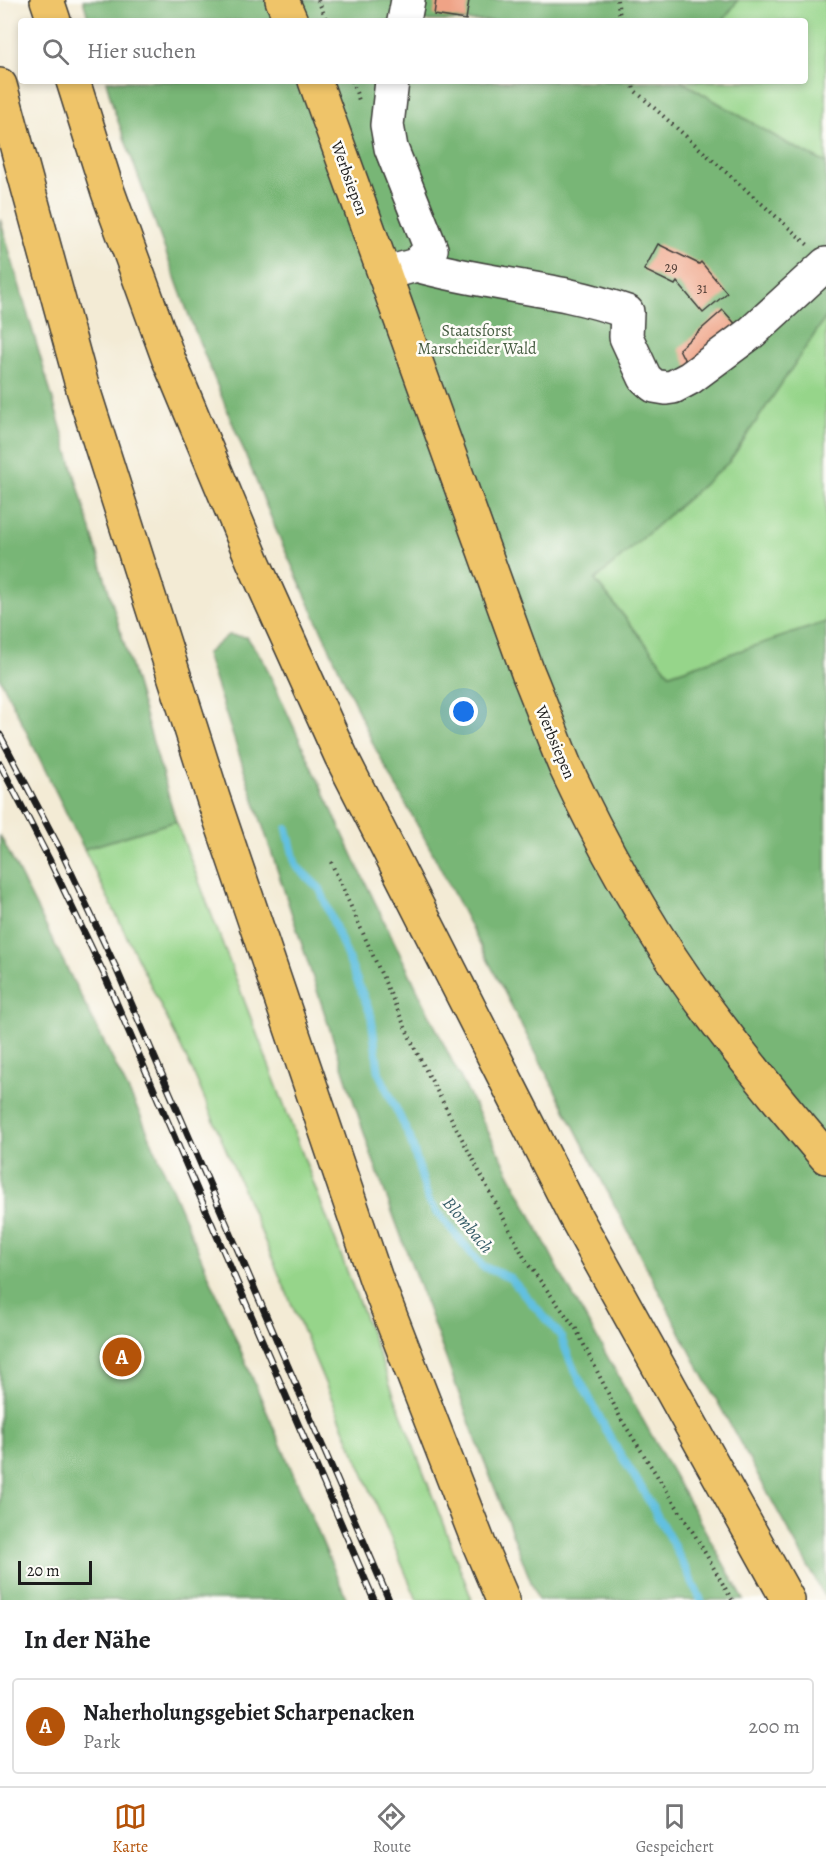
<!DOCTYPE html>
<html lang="de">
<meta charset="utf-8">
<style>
:root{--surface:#fff;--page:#f6f6f6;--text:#202124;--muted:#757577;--line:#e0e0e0;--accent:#b45309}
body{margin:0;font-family:Alegreya,serif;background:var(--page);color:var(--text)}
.scale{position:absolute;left:18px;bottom:15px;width:74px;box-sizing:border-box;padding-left:6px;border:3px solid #1c1c1c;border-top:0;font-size:16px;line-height:21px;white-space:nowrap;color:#1c1c1c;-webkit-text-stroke:4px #fdfcf7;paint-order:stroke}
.you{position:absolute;left:464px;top:712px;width:21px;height:21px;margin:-15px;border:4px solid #fff;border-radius:50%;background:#1a73e8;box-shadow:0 0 0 9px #1a73e833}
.badge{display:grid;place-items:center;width:39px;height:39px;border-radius:50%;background:var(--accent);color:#fff;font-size:20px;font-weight:700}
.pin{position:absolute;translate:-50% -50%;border:3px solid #fff;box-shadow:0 2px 6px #0006}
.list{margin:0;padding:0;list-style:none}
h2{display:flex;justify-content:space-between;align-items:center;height:78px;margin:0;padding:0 24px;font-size:26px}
h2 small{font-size:20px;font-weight:400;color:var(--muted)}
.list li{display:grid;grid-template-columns:39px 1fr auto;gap:18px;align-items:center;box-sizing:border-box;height:96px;margin:0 12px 12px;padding:0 12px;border:2px solid var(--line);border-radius:6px}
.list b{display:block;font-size:22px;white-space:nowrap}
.list p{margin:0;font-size:20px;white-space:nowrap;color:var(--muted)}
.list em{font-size:20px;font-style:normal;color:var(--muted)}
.icon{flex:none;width:33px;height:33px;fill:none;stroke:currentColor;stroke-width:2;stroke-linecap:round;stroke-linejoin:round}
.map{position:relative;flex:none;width:826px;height:1600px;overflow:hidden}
.search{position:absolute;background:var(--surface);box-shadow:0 3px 9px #0003;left:18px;right:18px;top:18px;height:66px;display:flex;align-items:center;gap:15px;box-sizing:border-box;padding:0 21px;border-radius:6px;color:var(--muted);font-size:22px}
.sheet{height:186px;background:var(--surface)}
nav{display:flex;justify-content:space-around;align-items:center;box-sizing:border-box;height:84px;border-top:2px solid var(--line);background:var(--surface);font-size:16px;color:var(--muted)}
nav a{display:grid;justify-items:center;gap:3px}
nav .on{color:var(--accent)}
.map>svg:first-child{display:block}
</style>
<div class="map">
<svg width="826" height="1600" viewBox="0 0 826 1600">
<rect width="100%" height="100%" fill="#fdfcf7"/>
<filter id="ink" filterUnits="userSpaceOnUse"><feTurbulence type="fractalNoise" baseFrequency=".0167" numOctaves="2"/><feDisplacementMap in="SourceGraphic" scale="12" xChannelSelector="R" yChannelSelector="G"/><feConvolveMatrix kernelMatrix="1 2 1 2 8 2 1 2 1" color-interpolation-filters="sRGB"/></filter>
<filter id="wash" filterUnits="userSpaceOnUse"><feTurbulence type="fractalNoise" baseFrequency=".008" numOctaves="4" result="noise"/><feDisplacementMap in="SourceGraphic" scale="24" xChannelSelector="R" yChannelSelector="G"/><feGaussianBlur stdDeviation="1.35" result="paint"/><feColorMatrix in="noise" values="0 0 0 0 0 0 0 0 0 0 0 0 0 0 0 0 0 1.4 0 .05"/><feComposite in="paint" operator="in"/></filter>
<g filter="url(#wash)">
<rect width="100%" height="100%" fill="#f3ebd5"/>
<g fill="#96d58a" stroke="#597853" stroke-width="1.5">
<polygon points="738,0 826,0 826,163 788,144 681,81 805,81 805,21 723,21"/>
<polygon points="826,317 826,622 670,674 595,580 729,462"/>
<polygon points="176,821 472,1600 417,1600 194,1074 84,849"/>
</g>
<g fill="#78b676" stroke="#4a6949" stroke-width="1.5">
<polygon points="83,0 738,0 723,21 89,21"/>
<polygon points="106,81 681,81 788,144 826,163 826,317 729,462 595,580 670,674 826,622 826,1599 694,1359 431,850 374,746 279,537 192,324 114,110"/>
<polygon points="0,219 176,821 84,849 0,678"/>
<polygon points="228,635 247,637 264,662 359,869 453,1063 561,1274 744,1600 538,1600 473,1432 372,1157 206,654"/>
<polygon points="0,835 140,1114 347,1600 0,1600"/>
</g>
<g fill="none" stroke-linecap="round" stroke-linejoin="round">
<polyline stroke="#62c0e0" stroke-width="8" points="287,829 296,866 320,889 371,1015 379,1073 410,1138 429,1202 482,1266 510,1278 560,1335 572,1365 612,1441 641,1487 673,1544 701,1600"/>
</g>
<g id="blocks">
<g fill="#efa386">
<polygon points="436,0 469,0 466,20 434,15"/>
<polygon points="658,244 699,264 701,262 727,293 703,313 677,282 675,285 644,270"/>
<polygon points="723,310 739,328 690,371 679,349"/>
</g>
</g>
</g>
<g filter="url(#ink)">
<use href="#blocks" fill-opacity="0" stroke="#3c3b38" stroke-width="1.5"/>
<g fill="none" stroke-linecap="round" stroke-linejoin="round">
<defs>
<g id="minor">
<polyline points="404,21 408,0"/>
<polyline points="392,81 387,125 391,148 431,249 416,265 398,270"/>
<path d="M416 265C485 285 559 287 627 312L626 337 645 378 654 386 666 388 673 387 690 378 752 332 826 264"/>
</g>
<g id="major">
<polyline points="282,0 291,21"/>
<path d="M315 81 528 673C541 704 552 735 565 766 600 841 641 915 688 983 731 1044 778 1101 826 1157"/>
</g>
<g id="highway">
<polyline points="47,0 54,21"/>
<polyline points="73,81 108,192 169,360 253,561 341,756 575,1216 788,1600"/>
<polyline points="0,85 83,389 213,798 376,1279 479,1544 503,1600"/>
</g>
</defs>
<use href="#minor" stroke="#3c3b38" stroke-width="36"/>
<use href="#major" stroke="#3c3b38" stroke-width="36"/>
<use href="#highway" stroke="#3c3b38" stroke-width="36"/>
<g stroke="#3c3b38" stroke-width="4" stroke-dasharray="1.5 4.5" stroke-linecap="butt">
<polyline points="318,0 327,21"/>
<polyline points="617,0 621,21"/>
<polyline points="352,81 360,103"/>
<polyline points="632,81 634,90 808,245"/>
<polyline points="331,862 415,1049 527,1263 576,1329 621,1419 696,1537 732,1600"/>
</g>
<use href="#minor" stroke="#fff" stroke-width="33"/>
<use href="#major" stroke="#efc469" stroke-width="33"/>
<use href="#highway" stroke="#efc469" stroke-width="33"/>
<defs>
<g id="rail">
<polyline points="0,735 62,853 116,968 389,1600"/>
<polyline points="0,764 49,859 104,974 374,1600"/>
</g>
</defs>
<use href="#rail" stroke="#1c1c1c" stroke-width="7"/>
<use href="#rail" stroke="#fdfcf7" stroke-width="4.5" stroke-dasharray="14" stroke-linecap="butt"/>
</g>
</g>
<g text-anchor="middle" stroke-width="5" stroke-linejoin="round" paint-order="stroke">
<g font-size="14" fill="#513e36">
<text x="671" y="272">29</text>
<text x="702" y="293">31</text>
</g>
<g font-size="16" fill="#1c1c1c" stroke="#fdfcf7">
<text transform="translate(350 178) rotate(70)" y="6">Werbsiepen</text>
<text transform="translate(556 742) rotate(67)" y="6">Werbsiepen</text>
</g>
<g font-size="16" fill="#475d42" stroke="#fdfcf7">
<text x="477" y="336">Staatsforst<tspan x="477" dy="18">Marscheider Wald</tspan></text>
</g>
<g font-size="18" font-style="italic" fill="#385e6a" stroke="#fdfcf7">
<text transform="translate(468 1225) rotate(50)" y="6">Blombach</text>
</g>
</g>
</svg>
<div class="scale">20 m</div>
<div class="you"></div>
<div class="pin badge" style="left:122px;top:1357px">A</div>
<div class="search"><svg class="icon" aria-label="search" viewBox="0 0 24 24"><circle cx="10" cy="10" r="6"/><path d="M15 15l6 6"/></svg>Hier suchen</div>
</div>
<section class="sheet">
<h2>In der Nähe<small></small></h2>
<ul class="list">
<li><span class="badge">A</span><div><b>Naherholungsgebiet Scharpenacken</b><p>Park</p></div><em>200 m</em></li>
</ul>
</section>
<nav>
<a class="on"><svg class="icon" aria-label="map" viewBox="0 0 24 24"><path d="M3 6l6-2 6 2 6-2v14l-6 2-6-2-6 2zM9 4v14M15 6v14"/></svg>Karte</a>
<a><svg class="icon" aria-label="directions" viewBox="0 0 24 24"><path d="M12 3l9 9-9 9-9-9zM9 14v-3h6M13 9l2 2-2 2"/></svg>Route</a>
<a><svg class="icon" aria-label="saved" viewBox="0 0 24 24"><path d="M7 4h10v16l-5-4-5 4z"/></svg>Gespeichert</a>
</nav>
